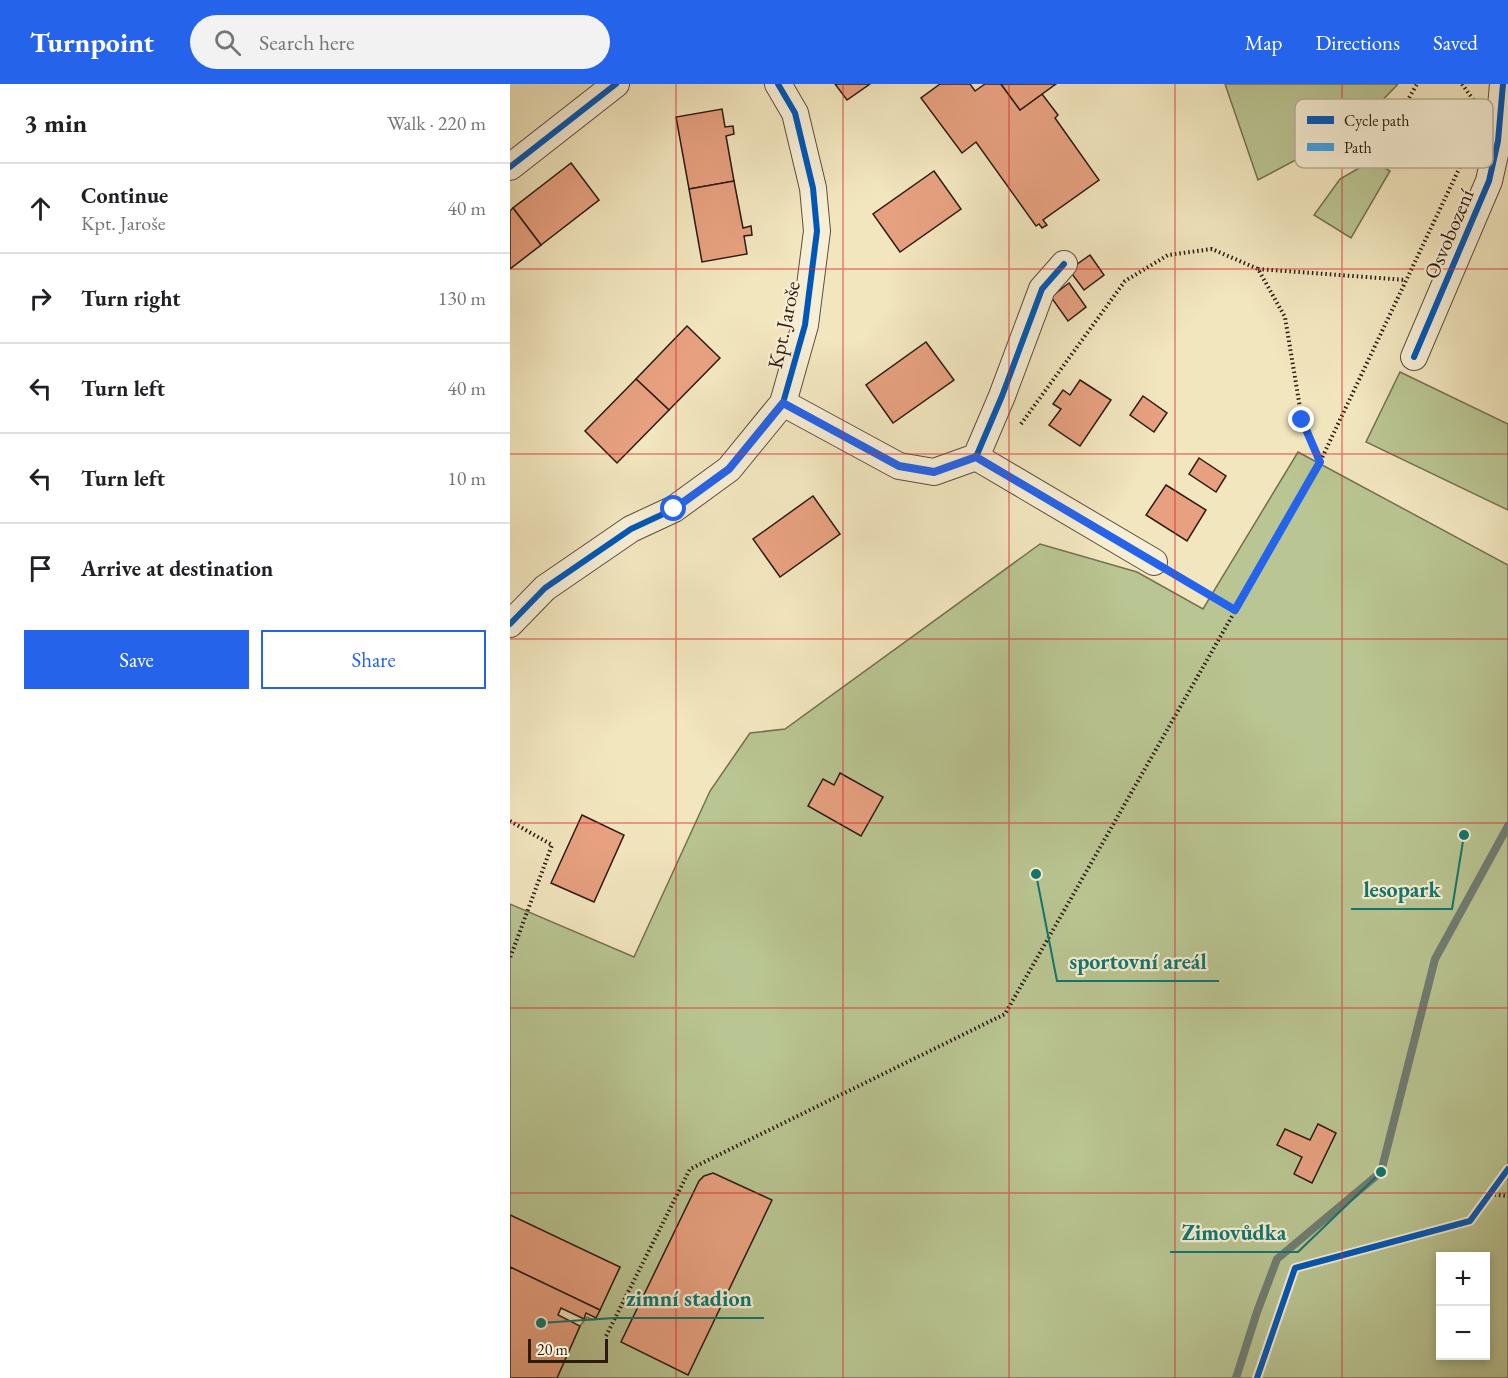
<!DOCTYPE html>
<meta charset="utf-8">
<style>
:root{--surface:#fff;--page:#f2f2f2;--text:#202124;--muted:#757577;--line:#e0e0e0;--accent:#2563eb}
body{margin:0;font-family:"EB Garamond",serif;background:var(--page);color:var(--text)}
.controls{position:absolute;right:18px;bottom:18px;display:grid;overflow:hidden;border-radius:0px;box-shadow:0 3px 9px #0003}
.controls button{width:54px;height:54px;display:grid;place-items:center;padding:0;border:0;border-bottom:2px solid var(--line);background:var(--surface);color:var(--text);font:30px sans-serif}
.scale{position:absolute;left:18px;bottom:15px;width:80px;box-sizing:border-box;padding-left:6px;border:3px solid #2d1a10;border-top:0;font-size:16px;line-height:21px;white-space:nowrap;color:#2d1a10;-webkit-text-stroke:4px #f7efd5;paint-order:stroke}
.stop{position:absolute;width:18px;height:18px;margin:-14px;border:4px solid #2563eb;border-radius:50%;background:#fff}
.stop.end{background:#2563eb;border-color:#fff;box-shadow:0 2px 6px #0008}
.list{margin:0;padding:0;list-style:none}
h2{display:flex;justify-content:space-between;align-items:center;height:78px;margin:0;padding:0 24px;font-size:26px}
h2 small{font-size:20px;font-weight:400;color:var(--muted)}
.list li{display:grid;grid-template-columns:39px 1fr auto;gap:18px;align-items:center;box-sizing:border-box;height:90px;padding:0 24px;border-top:2px solid var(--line)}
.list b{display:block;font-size:22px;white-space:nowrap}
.list p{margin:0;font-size:20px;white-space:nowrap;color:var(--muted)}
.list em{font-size:20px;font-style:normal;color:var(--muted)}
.actions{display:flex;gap:12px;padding:18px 24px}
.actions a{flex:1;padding:14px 0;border:2px solid var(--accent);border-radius:0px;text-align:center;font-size:21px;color:var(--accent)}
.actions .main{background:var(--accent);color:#fff}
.icon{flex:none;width:33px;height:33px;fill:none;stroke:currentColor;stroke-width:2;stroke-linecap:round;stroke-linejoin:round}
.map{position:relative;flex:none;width:998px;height:1294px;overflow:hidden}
header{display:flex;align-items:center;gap:36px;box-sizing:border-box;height:84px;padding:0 30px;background:var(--accent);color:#fff}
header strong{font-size:28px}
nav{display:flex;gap:33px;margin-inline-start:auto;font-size:21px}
.search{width:420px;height:54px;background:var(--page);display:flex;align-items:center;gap:15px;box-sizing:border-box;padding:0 21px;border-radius:33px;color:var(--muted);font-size:22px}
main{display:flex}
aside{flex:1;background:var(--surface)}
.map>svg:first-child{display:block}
</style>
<header>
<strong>Turnpoint</strong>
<div class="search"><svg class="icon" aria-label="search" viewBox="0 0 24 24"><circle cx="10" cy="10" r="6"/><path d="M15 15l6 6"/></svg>Search here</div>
<nav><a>Map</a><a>Directions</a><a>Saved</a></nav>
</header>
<main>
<aside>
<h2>3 min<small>Walk · 220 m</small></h2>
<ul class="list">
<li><svg class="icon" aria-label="ahead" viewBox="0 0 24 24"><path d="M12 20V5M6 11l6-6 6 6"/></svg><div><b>Continue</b><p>Kpt. Jaroše</p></div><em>40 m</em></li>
<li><svg class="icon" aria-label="right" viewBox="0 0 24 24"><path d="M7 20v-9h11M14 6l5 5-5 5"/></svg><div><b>Turn right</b></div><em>130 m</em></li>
<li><svg class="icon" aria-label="left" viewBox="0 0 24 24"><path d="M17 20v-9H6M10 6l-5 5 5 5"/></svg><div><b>Turn left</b></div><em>40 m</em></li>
<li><svg class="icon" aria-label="left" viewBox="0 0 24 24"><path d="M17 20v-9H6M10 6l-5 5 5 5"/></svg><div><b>Turn left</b></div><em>10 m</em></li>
<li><svg class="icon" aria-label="arrive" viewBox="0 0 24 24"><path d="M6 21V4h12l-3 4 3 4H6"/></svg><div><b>Arrive at destination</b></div></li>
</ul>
<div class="actions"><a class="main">Save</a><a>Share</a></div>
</aside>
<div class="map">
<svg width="998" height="1294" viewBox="0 0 998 1294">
<rect width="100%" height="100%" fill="#f2e6bf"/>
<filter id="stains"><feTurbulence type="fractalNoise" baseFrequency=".00333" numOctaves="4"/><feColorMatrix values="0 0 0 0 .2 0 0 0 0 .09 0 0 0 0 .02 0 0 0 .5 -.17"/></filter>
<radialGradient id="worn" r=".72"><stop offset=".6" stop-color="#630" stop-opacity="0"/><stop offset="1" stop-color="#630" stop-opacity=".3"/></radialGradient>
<g fill="#b9c592" stroke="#737051" stroke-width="1.5" fill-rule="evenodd">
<polygon points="715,0 888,0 846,44 748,96"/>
<polygon points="863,76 880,87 841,154 804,131 830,95"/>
<polygon points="890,288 998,340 998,426 856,358"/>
<path d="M788 368 998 481V1294H47L70 1242 77 1233 84 1236 110 1183 0 1131V820L124 873 200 707 240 649 275 645 530 460 627 488 693 525ZM930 1172H976V1272H930Z"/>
</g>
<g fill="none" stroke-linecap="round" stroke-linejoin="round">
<polyline stroke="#6f7d72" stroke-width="8" points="726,1294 747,1228 767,1175 871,1088 925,875 998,742"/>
</g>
<g fill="#e7a180" stroke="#2d1a10" stroke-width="1.5">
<polygon points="325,0 360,0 337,16"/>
<polygon points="430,0 460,0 465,7 475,0 491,0 510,26 532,10 548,31 545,34 589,96 533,136 537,141 532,144 529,140 526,142 466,58 452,69 411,14"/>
<polygon points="491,0 546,0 510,26"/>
<polygon points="212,25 215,43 223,42 224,50 216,52 224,97 179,105 166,33"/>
<polygon points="61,79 89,116 31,161 3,124"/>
<polygon points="424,87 451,125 390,168 363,130"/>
<polygon points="224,97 233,144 241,142 242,151 234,152 237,170 192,178 179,105"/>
<polygon points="3,124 31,161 0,185 0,127"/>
<polygon points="580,171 594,191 574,206 559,186"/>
<polygon points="559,199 576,223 558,237 541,213"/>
<polygon points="177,242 210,274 159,326 126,295"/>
<polygon points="416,258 444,296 383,339 356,301"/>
<polygon points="126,295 159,326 107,379 75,347"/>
<polygon points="570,296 601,316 570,362 539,341 551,325 543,320 553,306 560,311"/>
<polygon points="633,312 657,329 644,348 620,331"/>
<polygon points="689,374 716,392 706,408 679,390"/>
<polygon points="656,401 696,426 677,457 636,431"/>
<polygon points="303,412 330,450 270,493 243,455"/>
<polygon points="330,689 373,713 351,752 298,722 313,695 324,701"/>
<polygon points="72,731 114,751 84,818 41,799"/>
<polygon points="808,1040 826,1049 802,1099 784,1090 792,1073 767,1061 775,1045 800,1056"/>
<polygon points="203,1089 262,1116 178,1291 111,1258 189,1097 194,1092"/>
<polygon points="0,1131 110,1183 90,1226 0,1183"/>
<polygon points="0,1183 90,1226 86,1234 76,1229 74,1235 51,1224 48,1231 70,1242 47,1294 0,1294"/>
</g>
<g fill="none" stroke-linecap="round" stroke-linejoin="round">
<defs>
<g id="minor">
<polyline points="0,83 106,0"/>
<polyline points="904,273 979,97 988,57 993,0"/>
<polyline points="273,319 389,382 424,388 466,373 492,312 532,205 554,180"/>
<polyline points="466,373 644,478"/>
<polyline points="0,540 35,504 121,445 164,425 219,385 273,319 295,241 307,147 303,104 285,29 268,0"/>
</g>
</defs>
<use href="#minor" stroke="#5e4d3c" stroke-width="28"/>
<g stroke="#2d1a10" stroke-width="4" stroke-dasharray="1.5 3" stroke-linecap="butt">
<polyline points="952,0 965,18"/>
<polyline points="863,76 907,0"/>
<polyline points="748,185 896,196"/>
<polyline points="511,340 615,197 658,171 702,165 748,185 775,233 792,336 809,377"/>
<polyline points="665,491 725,526"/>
<polyline points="0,737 42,761 0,874"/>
<polyline points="980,1110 998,1112"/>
<polyline points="96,1252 180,1085 495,930 810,378 958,66"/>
</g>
<use href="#minor" stroke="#f7efd5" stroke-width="26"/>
<polyline stroke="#3ea2ea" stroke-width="4.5" stroke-dasharray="9 4.5" stroke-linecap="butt" points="466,373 644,478"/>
<defs>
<g id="cycleway">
<polyline points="0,83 106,0"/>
<polyline points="904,273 979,97 988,57 993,0"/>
<polyline points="273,319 389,382 424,388 466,373 492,312 532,205 554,180"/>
<polyline points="0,540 35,504 121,445 164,425 219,385 273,319 295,241 307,147 303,104 285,29 268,0"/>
<polyline points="747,1294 785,1184 960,1137 998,1085"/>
</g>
</defs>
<use href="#cycleway" stroke="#f7efd5" stroke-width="10"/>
<use href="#cycleway" stroke="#0057b8" stroke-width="6"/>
</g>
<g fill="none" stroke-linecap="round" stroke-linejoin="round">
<polyline stroke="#2563eb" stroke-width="8" points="164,425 219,385 273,319 389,382 424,388 466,373 725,526 810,378 792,336"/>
</g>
<path fill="none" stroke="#d62828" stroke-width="1.5" stroke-opacity="0.55" d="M166 0V1294M333 0V1294M499 0V1294M665 0V1294M832 0V1294M0 185H998M0 370H998M0 555H998M0 739H998M0 924H998M0 1109H998"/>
<g text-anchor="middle" stroke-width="4.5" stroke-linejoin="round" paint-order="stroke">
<g font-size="21" fill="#2d1a10" stroke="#f7efd5">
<text transform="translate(939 150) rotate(-67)" y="7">Osvobození</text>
<text transform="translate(274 241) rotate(-78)" y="7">Kpt. Jaroše</text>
</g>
</g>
<rect x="785" y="15" width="198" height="69" rx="9" fill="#f7efd5" stroke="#baaf9a" stroke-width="1.5"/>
<rect x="797" y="32" width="27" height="8" fill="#0057b8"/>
<rect x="797" y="59" width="27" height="8" fill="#3ea2ea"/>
<g font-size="16" fill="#2d1a10">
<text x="834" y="42">Cycle path</text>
<text x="834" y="69">Path</text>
</g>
<path fill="none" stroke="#0f766e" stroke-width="2" d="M954 751L942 825H841M526 790L547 897H709M871 1088L788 1168H660M31 1239L104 1234H254"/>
<g fill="#0f766e" stroke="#f7efd5" stroke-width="2">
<circle cx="954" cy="751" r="6"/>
<circle cx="526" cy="790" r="6"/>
<circle cx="871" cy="1088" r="6"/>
<circle cx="31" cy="1239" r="6"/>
</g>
<g font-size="22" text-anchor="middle" font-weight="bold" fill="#0f766e" stroke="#f7efd5" stroke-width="4.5" stroke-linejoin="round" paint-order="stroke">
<text x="892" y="813">lesopark</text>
<text x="628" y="885">sportovní areál</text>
<text x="724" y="1156">Zimovůdka</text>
<text x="179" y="1222">zimní stadion</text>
</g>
<rect width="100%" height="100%" filter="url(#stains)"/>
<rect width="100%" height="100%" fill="url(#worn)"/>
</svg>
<div class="controls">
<button>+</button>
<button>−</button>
</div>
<div class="scale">20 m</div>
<div class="stop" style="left:164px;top:425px"></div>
<div class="stop end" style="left:792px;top:336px"></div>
</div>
</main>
